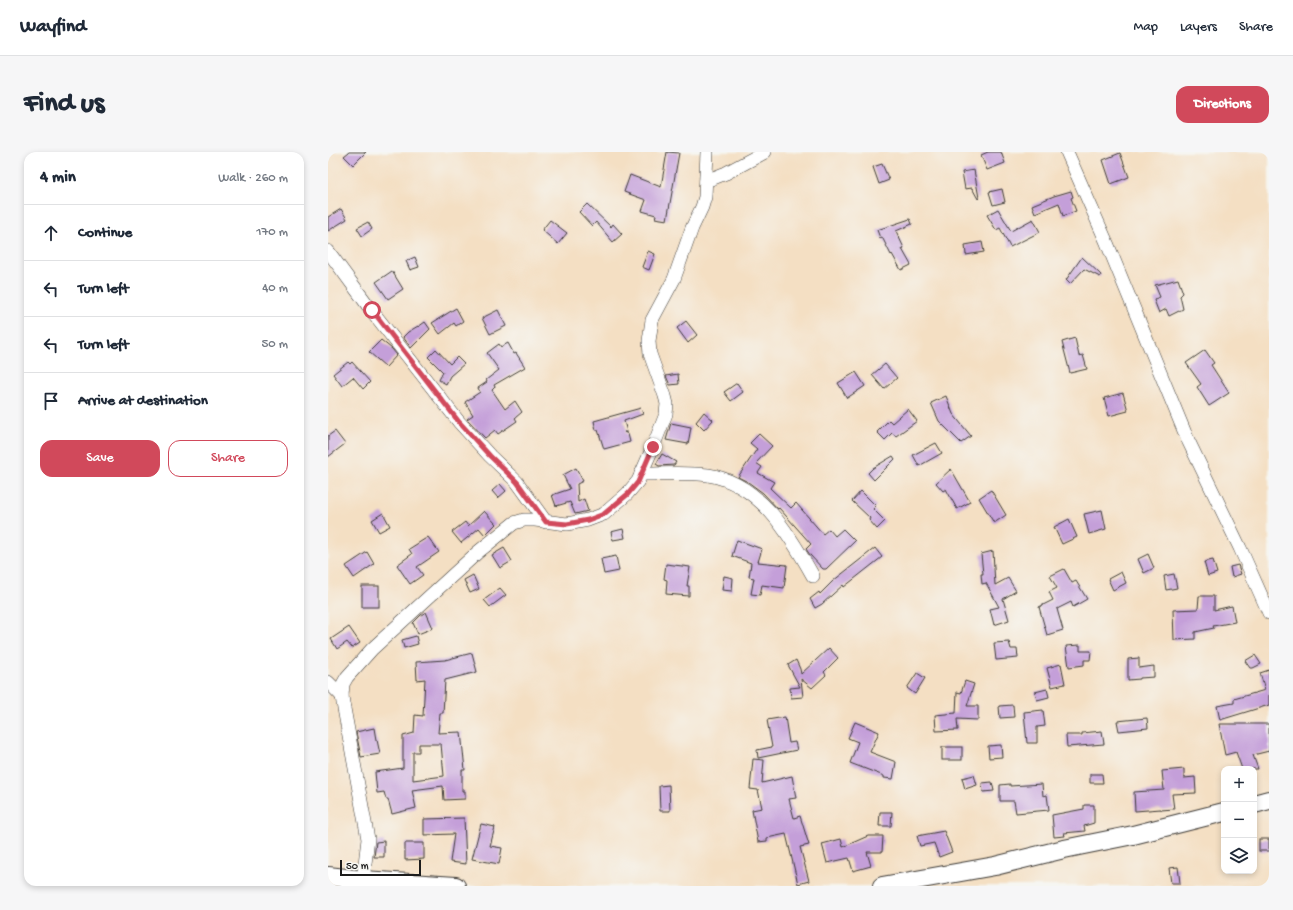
<!DOCTYPE html>
<meta charset="utf-8">
<style>
:root{--surface:#fff;--page:#f6f6f7;--text:#1f2937;--muted:#747a83;--line:#e0e1e3;--accent:#d1495b}
body{margin:0;font-family:"Gochi Hand",sans-serif;background:var(--page);color:var(--text)}
.controls{position:absolute;right:12px;bottom:12px;display:grid;overflow:hidden;border-radius:8px;box-shadow:0 2px 6px #0003}
.controls button{width:36px;height:36px;display:grid;place-items:center;padding:0;border:0;border-bottom:1px solid var(--line);background:var(--surface);color:var(--text);font:20px sans-serif}
.scale{position:absolute;left:12px;bottom:10px;width:81px;box-sizing:border-box;padding-left:4px;border:2px solid #1c1c1c;border-top:0;font-size:11px;line-height:14px;white-space:nowrap;color:#1c1c1c;-webkit-text-stroke:3px #f6f6f2;paint-order:stroke}
.stop{position:absolute;width:12px;height:12px;margin:-9px;border:3px solid #d1495b;border-radius:50%;background:#fff}
.stop.end{background:#d1495b;border-color:#fff;box-shadow:0 1px 4px #0008}
.list{margin:0;padding:0;list-style:none}
h2{display:flex;justify-content:space-between;align-items:center;height:52px;margin:0;padding:0 16px;font-size:17px}
h2 small{font-size:13px;font-weight:400;color:var(--muted)}
.list li{display:grid;grid-template-columns:26px 1fr auto;gap:12px;align-items:center;box-sizing:border-box;height:56px;padding:0 16px;border-top:1px solid var(--line)}
.list b{display:block;font-size:15px;white-space:nowrap}
.list em{font-size:13px;font-style:normal;color:var(--muted)}
.actions{display:flex;gap:8px;padding:12px 16px}
.actions a{flex:1;padding:9px 0;border:1px solid var(--accent);border-radius:12px;text-align:center;font-size:14px;color:var(--accent)}
.actions .main{background:var(--accent);color:#fff}
.icon{flex:none;width:22px;height:22px;fill:none;stroke:currentColor;stroke-width:2;stroke-linecap:round;stroke-linejoin:round}
.map{position:relative;flex:none;width:941px;height:734px;overflow:hidden;border-radius:12px}
header{display:flex;align-items:center;gap:24px;box-sizing:border-box;height:56px;padding:0 20px;background:var(--surface);border-bottom:1px solid var(--line)}
header strong{font-size:19px}
nav{display:flex;gap:22px;margin-inline-start:auto;font-size:14px}
.intro{display:flex;align-items:center;justify-content:space-between;box-sizing:border-box;height:96px;padding:0 24px}
h1{margin:0;font-size:28px}
.button{padding:10px 18px;border-radius:12px;background:var(--accent);color:#fff;font-size:14px;font-weight:700}
main{display:flex;gap:24px;padding:0 24px}
aside{flex:1;background:var(--surface);border-radius:12px;box-shadow:0 2px 6px #0003}
.map>svg:first-child{display:block}
</style>
<header>
<strong>Wayfind</strong>
<nav><a>Map</a><a>Layers</a><a>Share</a></nav>
</header>
<div class="intro"><h1>Find us</h1><a class="button">Directions</a></div>
<main>
<aside>
<h2>4 min<small>Walk · 260 m</small></h2>
<ul class="list">
<li><svg class="icon" aria-label="ahead" viewBox="0 0 24 24"><path d="M12 20V5M6 11l6-6 6 6"/></svg><div><b>Continue</b></div><em>170 m</em></li>
<li><svg class="icon" aria-label="left" viewBox="0 0 24 24"><path d="M17 20v-9H6M10 6l-5 5 5 5"/></svg><div><b>Turn left</b></div><em>40 m</em></li>
<li><svg class="icon" aria-label="left" viewBox="0 0 24 24"><path d="M17 20v-9H6M10 6l-5 5 5 5"/></svg><div><b>Turn left</b></div><em>50 m</em></li>
<li><svg class="icon" aria-label="arrive" viewBox="0 0 24 24"><path d="M6 21V4h12l-3 4 3 4H6"/></svg><div><b>Arrive at destination</b></div></li>
</ul>
<div class="actions"><a class="main">Save</a><a>Share</a></div>
</aside>
<div class="map">
<svg width="941" height="734" viewBox="0 0 941 734">
<rect width="100%" height="100%" fill="#f6f6f2"/>
<filter id="ink" filterUnits="userSpaceOnUse"><feTurbulence type="fractalNoise" baseFrequency=".025" numOctaves="2"/><feDisplacementMap in="SourceGraphic" scale="8" xChannelSelector="R" yChannelSelector="G"/><feConvolveMatrix kernelMatrix="1 2 1 2 8 2 1 2 1" color-interpolation-filters="sRGB"/></filter>
<filter id="wash" filterUnits="userSpaceOnUse"><feTurbulence type="fractalNoise" baseFrequency=".012" numOctaves="4" result="noise"/><feDisplacementMap in="SourceGraphic" scale="16" xChannelSelector="R" yChannelSelector="G"/><feGaussianBlur stdDeviation="0.9" result="paint"/><feColorMatrix in="noise" values="0 0 0 0 0 0 0 0 0 0 0 0 0 0 0 0 0 1.4 0 .05"/><feComposite in="paint" operator="in"/></filter>
<g filter="url(#wash)">
<rect width="100%" height="100%" fill="#f4dfc3"/>
<g id="blocks">
<g fill="#c49fd9" fill-rule="evenodd">
<polygon points="21,0 38,0 25,13 16,4"/>
<polygon points="339,0 351,1 339,68 327,66 328,63 314,59 318,48 296,40 302,23 333,35"/>
<polygon points="660,0 673,0 677,11 659,18 653,3"/>
<polygon points="792,1 801,25 783,32 775,8"/>
<polygon points="554,12 561,28 551,32 545,15"/>
<polygon points="646,18 651,46 650,47 644,36 637,37 634,20"/>
<polygon points="674,37 677,50 665,53 661,40"/>
<polygon points="743,39 745,45 743,46 748,59 735,64 731,51 707,61 704,53 726,44"/>
<polygon points="259,52 283,75 285,72 294,82 285,90 268,70 264,74 251,60"/>
<polygon points="13,57 19,67 0,79 0,65"/>
<polygon points="670,57 683,79 705,67 712,80 682,95 672,76 668,78 659,63"/>
<polygon points="582,67 584,72 568,79 576,96 574,97 583,113 573,118 564,102 563,103 554,85 552,86 549,78"/>
<polygon points="222,68 239,81 230,92 214,78"/>
<polygon points="40,70 44,77 34,84 29,76"/>
<polygon points="654,90 656,100 638,103 637,93"/>
<polygon points="320,99 327,102 321,118 314,115"/>
<polygon points="87,105 91,115 82,118 78,109"/>
<polygon points="754,105 773,123 772,125 756,117 742,132 738,128"/>
<polygon points="64,119 75,137 60,147 48,130"/>
<polygon points="850,127 855,141 852,144 855,157 841,164 838,157 831,161 826,148 832,145 827,133"/>
<polygon points="128,156 135,169 128,174 126,171 112,182 104,171"/>
<polygon points="170,158 178,174 162,182 154,166"/>
<polygon points="358,169 369,183 360,191 349,176"/>
<polygon points="97,170 102,177 83,196 75,185 80,180 90,174 90,175"/>
<polygon points="747,186 751,204 755,203 759,217 742,221 734,190"/>
<polygon points="53,188 64,197 69,203 58,215 41,200"/>
<polygon points="180,191 186,202 188,201 197,215 166,233 167,235 164,238 177,257 187,249 194,260 187,266 189,269 170,282 167,278 157,286 139,267 145,263 137,250 152,240 150,236 159,230 158,228 171,218 159,201 171,192 173,195"/>
<polygon points="108,197 122,212 129,205 136,212 122,224 118,232 111,228 115,220 100,205"/>
<polygon points="877,198 886,211 883,213 901,241 881,254 869,235 873,232 858,211"/>
<polygon points="20,210 22,212 24,210 42,230 35,237 25,225 14,234 5,222"/>
<polygon points="557,212 569,226 556,237 544,223"/>
<polygon points="528,220 537,234 519,246 510,231"/>
<polygon points="350,222 351,232 342,233 338,224"/>
<polygon points="409,231 415,240 403,249 396,240"/>
<polygon points="795,241 800,259 781,264 776,246"/>
<polygon points="618,244 625,262 643,284 633,291 611,269 603,251"/>
<polygon points="313,256 315,262 296,269 299,280 296,280 300,282 302,290 276,297 270,278 268,278 266,269"/>
<polygon points="580,257 589,269 568,284 564,281 557,288 549,280 561,268 564,271"/>
<polygon points="376,260 385,268 376,278 368,270"/>
<polygon points="343,271 363,275 360,292 338,288"/>
<polygon points="7,279 17,292 0,305 0,284"/>
<polygon points="431,282 444,294 428,311 434,315 430,321 446,330 442,336 463,356 468,351 495,382 501,377 507,384 515,377 527,389 498,417 495,417 482,403 478,397 483,392 451,356 450,357 435,341 420,330 410,325 429,297 422,291"/>
<polygon points="608,291 614,301 591,314 585,303"/>
<polygon points="334,302 348,310 346,313 331,314 328,312"/>
<polygon points="565,304 567,307 546,328 540,321 545,316"/>
<polygon points="248,316 255,329 249,332 250,350 256,347 260,359 247,362 242,350 228,354 224,343 242,337 235,323"/>
<polygon points="623,317 642,350 629,357 618,337 615,339 608,331"/>
<polygon points="172,332 178,339 170,346 164,339"/>
<polygon points="663,338 678,363 666,371 651,346"/>
<polygon points="533,339 548,354 545,357 557,369 549,377 541,368 542,366 524,349"/>
<polygon points="774,358 778,377 761,382 756,362"/>
<polygon points="156,359 168,372 157,383 151,376 133,391 124,380 137,370 140,374"/>
<polygon points="55,361 62,374 51,380 44,368"/>
<polygon points="741,367 749,385 734,392 726,375"/>
<polygon points="295,377 297,386 285,388 283,380"/>
<polygon points="100,385 111,400 89,415 95,423 82,432 69,413 84,402 81,397"/>
<polygon points="409,388 434,397 430,410 459,413 456,436 434,433 432,443 423,442 426,426 421,425 423,411 404,404"/>
<polygon points="176,396 184,409 172,416 164,403"/>
<polygon points="547,396 554,405 516,435 515,433 494,452 487,456 482,447 491,440 492,442 505,429"/>
<polygon points="665,399 667,433 680,426 688,439 675,447 681,468 666,473 662,457 671,455 658,431 654,432 653,422 655,422 653,402"/>
<polygon points="39,400 46,412 26,426 18,414"/>
<polygon points="820,402 826,416 816,421 810,407"/>
<polygon points="288,404 291,419 276,422 273,407"/>
<polygon points="885,408 889,421 880,424 876,410"/>
<polygon points="338,412 362,415 359,434 361,434 361,444 338,442 339,428 336,427"/>
<polygon points="910,413 913,422 904,425 902,415"/>
<polygon points="736,417 744,431 748,429 759,447 745,455 743,450 729,457 735,478 719,483 711,455 725,448 721,440 729,436 722,424"/>
<polygon points="793,420 798,431 785,438 780,427"/>
<polygon points="846,422 849,436 838,438 836,424"/>
<polygon points="145,423 151,437 142,441 136,428"/>
<polygon points="396,424 405,426 404,439 394,438"/>
<rect x="34" y="434" width="17" height="21"/>
<polygon points="172,436 178,443 162,455 156,448"/>
<polygon points="871,444 886,444 886,458 904,454 907,470 885,474 886,476 867,480 867,487 846,488 845,458 870,457"/>
<polygon points="98,460 105,476 90,482 85,471 93,463"/>
<polygon points="21,475 32,491 24,496 19,490 9,497 3,487"/>
<polygon points="88,484 90,492 76,496 74,488"/>
<polygon points="681,490 683,497 689,497 690,506 668,508 666,491"/>
<polygon points="752,493 752,499 763,499 762,508 756,508 756,513 741,515 738,494"/>
<polygon points="501,496 510,506 496,520 498,523 484,536 473,527 475,545 463,546 462,536 472,535 460,513 468,508 472,517 473,522"/>
<path d="M144 501 149 520 117 528 115 561H112L110 581 133 580 137 618H134V639H137V647L116 648 115 634 84 638 88 656 64 662 60 647H58L56 640 49 641 47 620 75 616V584L86 581 87 563 95 564 97 527 89 528 88 510 117 508ZM91 592H113L116 624 85 628V600H91Z"/>
<polygon points="927,503 933,512 925,516 922,516 917,509"/>
<polygon points="811,506 811,516 826,514 826,525 812,526 812,527 800,528 800,507"/>
<polygon points="733,512 737,532 724,535 719,516"/>
<polygon points="941,518 941,553 892,568 889,554 906,551 906,547 937,538 932,521"/>
<polygon points="589,521 597,526 587,542 579,536"/>
<polygon points="637,529 646,532 639,554 650,554 650,568 629,567 630,578 608,579 607,563 628,561 629,540 633,541"/>
<polygon points="719,537 721,545 709,548 707,540"/>
<polygon points="685,553 686,565 672,566 671,554"/>
<polygon points="715,558 717,574 709,575 709,591 699,591 696,560"/>
<polygon points="457,565 461,591 467,590 469,598 430,606 429,598 444,595 439,568"/>
<polygon points="819,566 820,576 791,579 789,569"/>
<polygon points="527,570 551,580 542,600 568,610 565,627 556,626 556,624 522,611 530,590 520,586"/>
<polygon points="891,572 941,572 941,599 925,603 930,617 914,617 908,600 897,603"/>
<polygon points="46,576 48,588 49,588 52,602 33,605 28,580"/>
<polygon points="774,579 776,592 739,595 738,583 754,583 754,581"/>
<polygon points="673,593 674,605 661,606 660,594"/>
<rect x="614" y="595" width="20" height="13"/>
<polygon points="425,607 436,608 434,631 464,624 468,646 461,647 466,666 472,664 481,693 472,695 481,729 470,732 458,682 439,686 439,689 430,690 424,658 434,656 430,638 422,637"/>
<polygon points="856,617 856,626 867,625 868,641 844,642 846,657 833,658 833,657 807,659 806,640 836,638 834,619"/>
<polygon points="762,622 774,622 775,631 762,631"/>
<polygon points="646,623 649,633 637,637 634,626"/>
<polygon points="664,630 666,639 655,640 654,631"/>
<polygon points="682,632 682,634 714,632 715,644 719,643 721,658 688,661 686,649 672,649 672,633"/>
<polygon points="341,633 342,659 332,659 331,634"/>
<polygon points="756,653 766,653 766,671 756,674 757,679 736,681 737,684 726,685 724,663 756,657"/>
<polygon points="552,660 564,660 563,674 551,674"/>
<polygon points="136,666 138,712 122,710 126,682 96,683 96,667"/>
<polygon points="153,672 167,675 162,694 174,696 171,712 144,707"/>
<polygon points="616,679 624,700 611,705 606,691 592,694 589,684"/>
<polygon points="540,684 555,684 554,700 539,700 543,714 525,719 521,706 499,711 494,692 513,687 515,695"/>
<rect x="931" y="687" width="10" height="12"/>
<polygon points="56,689 56,705 46,705 48,690"/>
<polygon points="77,691 96,691 96,707 77,708"/>
<polygon points="850,715 852,731 843,731 841,716"/>
</g>
</g>
</g>
<g filter="url(#ink)">
<use href="#blocks" fill-opacity="0" stroke="#3c3935" stroke-width="1"/>
<g fill="none" stroke-linecap="round" stroke-linejoin="round">
<defs>
<g id="street">
<polyline points="739,0 779,91 859,286 912,396 941,461"/>
<polyline points="378,29 398,21 437,0"/>
<polyline points="0,99 44,159 131,270 162,304 189,330 218,370"/>
<path d="M313 322C335 322 359 320 380 323 432 331 462 383 485 424"/>
<polyline points="0,530 14,544"/>
<polyline points="35,728 40,687 15,551 14,544 15,532 19,525 44,497 150,400 186,371 196,368 207,368 239,372 260,368 276,362 299,342 310,329 325,295 338,262 339,252 337,244 322,202 321,189 324,168 346,127 364,76 374,55 377,45 379,0"/>
</g>
<g id="secondary">
<polyline points="926,652 941,648"/>
<polyline points="0,724 35,728 128,734"/>
<polyline points="554,734 667,714 736,697 805,683 896,660"/>
</g>
</defs>
<use href="#street" stroke="#3c3935" stroke-width="14"/>
<use href="#secondary" stroke="#3c3935" stroke-width="20"/>
<use href="#street" stroke="#fff" stroke-width="13"/>
<use href="#secondary" stroke="#fff" stroke-width="18"/>
</g>
</g>
<g fill="none" stroke-linecap="round" stroke-linejoin="round" filter="url(#ink)">
<polyline stroke="#d1495b" stroke-width="5" points="44,158 131,270 162,304 189,330 218,370 239,372 260,368 276,362 300,342 310,330 325,295"/>
</g>
</svg>
<div class="controls">
<button>+</button>
<button>−</button>
<button><svg class="icon" aria-label="layers" viewBox="0 0 24 24"><path d="M12 4l9 5-9 5-9-5zM3 14l9 5 9-5"/></svg></button>
</div>
<div class="scale">50 m</div>
<div class="stop" style="left:44px;top:158px"></div>
<div class="stop end" style="left:325px;top:295px"></div>
</div>
</main>
